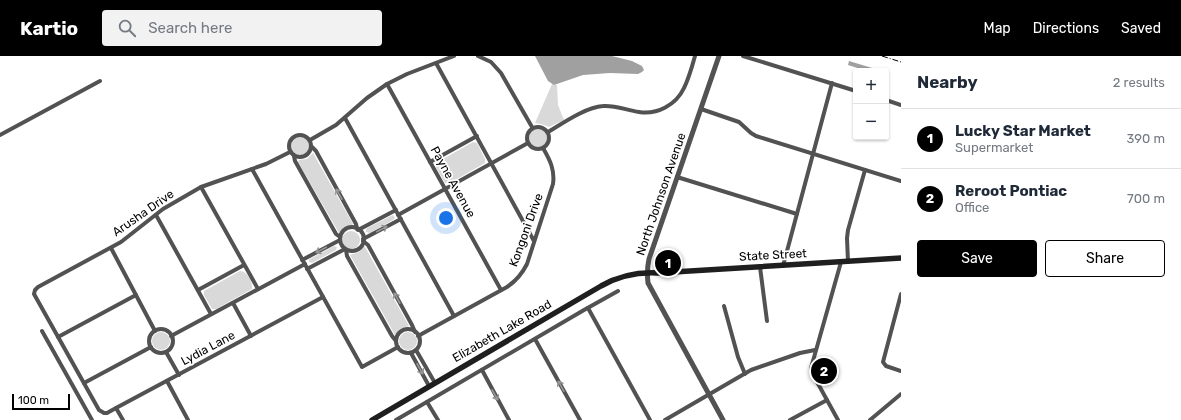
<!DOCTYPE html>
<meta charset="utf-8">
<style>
:root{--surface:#fff;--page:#f2f2f3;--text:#1f2937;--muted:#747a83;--line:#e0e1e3;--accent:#000}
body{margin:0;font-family:Rubik,sans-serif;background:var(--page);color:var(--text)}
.controls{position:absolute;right:12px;top:12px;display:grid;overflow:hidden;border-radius:4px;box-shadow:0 1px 3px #0004}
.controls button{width:36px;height:36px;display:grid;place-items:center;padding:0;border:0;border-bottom:1px solid var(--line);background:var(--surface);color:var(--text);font:20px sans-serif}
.scale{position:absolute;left:12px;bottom:10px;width:58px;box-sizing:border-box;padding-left:4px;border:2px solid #000;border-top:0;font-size:11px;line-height:14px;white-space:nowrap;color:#000;-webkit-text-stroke:3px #fff;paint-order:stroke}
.you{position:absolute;left:446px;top:162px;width:14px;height:14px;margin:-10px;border:3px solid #fff;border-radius:50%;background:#1a73e8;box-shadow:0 0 0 6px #1a73e833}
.badge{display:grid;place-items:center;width:26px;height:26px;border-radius:50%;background:var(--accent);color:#fff;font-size:13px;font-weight:700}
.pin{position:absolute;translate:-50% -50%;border:2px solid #fff;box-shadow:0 1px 4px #0006}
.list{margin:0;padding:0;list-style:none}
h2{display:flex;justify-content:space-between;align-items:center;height:52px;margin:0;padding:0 16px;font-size:17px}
h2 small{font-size:13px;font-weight:400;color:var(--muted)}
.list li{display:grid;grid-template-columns:26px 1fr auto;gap:12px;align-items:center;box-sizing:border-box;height:60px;padding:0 16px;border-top:1px solid var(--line)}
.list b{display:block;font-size:15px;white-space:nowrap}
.list p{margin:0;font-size:13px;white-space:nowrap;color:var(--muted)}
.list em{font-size:13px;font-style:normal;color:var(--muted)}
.actions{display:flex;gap:8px;padding:12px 16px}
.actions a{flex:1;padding:9px 0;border:1px solid var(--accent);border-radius:4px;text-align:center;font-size:14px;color:var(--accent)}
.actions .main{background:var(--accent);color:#fff}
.icon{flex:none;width:22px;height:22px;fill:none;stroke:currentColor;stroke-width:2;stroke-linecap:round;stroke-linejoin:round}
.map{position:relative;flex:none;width:901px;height:364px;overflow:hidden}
header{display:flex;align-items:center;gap:24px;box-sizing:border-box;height:56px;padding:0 20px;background:var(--accent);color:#fff}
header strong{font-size:19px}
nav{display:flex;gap:22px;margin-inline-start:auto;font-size:14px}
.search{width:280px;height:36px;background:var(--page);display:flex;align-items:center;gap:10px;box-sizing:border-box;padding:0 14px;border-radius:4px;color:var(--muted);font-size:15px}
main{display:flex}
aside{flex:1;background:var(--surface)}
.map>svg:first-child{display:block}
</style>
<header>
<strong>Kartio</strong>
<div class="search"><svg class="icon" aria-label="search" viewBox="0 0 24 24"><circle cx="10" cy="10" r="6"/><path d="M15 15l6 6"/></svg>Search here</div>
<nav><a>Map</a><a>Directions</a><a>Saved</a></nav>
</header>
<main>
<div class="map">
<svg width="901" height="364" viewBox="0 0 901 364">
<rect width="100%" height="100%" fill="#fff"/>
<g fill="#d9d9d9">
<polygon points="552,28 557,29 558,49 564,64 549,71 541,68 535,67"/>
<circle cx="538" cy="82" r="9"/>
<circle cx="300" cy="90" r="9"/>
<polygon points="473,86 477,87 485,103 485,107 450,127 445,127 436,111 436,107"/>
<polygon points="313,97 353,168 352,169 345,171 339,177 298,106 299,104 307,103"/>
<polygon points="393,159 395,162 393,164 370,177 366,176 366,174 367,172"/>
<circle cx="351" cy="184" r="9"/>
<polygon points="334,190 337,191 336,194 312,207 309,206 309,204 310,203"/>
<polygon points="364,190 365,191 409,270 400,273 395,279 350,199 359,196"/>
<path d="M240 215C247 215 253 226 252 233L216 253H212L204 239V235Z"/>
<circle cx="161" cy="285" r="9"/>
<circle cx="408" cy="285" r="9"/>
</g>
<g fill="#a0a0a0">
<polygon points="535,0 612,0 632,5 642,10 644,14 642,16 638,18 610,17 583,19 554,29 548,25"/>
<polygon points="849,5 882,15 867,15 848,9"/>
</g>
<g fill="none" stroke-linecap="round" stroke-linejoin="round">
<g stroke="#525252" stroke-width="4">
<polyline points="478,0 491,6 501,17 532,71"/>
<polyline points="743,0 856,35"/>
<polyline points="436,7 534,185"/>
<polyline points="387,28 501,234"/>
<polyline points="886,44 901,49"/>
<polyline points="701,53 739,66 751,77 756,80 901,125"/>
<polyline points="345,62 454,260"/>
<circle cx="538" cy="82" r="11"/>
<path d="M548 76C563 67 586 51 603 50 615 49 626 54 639 56 657 59 676 49 684 32 689 22 692 11 695 0"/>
<circle cx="300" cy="90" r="11"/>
<polyline points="0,79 100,25"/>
<polyline points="310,84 336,69 367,42 387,28 407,18 454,0"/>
<polyline points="311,90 316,95 356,168 357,173"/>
<polyline points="290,96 266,108 201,131 163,153 121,186 38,231 35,234 34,238 99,354 104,357 107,357 116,352 323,241"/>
<polyline points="294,100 295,105 336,178 340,181"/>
<polyline points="430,106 477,80"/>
<polyline points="252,113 362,311 398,291"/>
<polyline points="677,121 797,158"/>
<polyline points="201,131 258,233"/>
<polyline points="156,159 211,258"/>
<polyline points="398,159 528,87"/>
<circle cx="352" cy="183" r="12"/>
<polyline points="358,174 396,154"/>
<polyline points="363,183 401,163"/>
<polyline points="363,185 368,189 412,269 415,276"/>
<polyline points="111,192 155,275"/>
<polyline points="346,194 347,200 392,280 396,285"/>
<polyline points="302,204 340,184"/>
<polyline points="848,206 847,182 848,174 865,114"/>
<polyline points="783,210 832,27"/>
<polyline points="760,211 767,265"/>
<polyline points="307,213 345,193"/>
<polyline points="198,234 244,209"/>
<polyline points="901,238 883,306 886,310 901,315"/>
<polyline points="233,247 251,280"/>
<polyline points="724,250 738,301 745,318"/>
<polyline points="588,252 650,364"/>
<circle cx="408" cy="285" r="12"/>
<circle cx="161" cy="285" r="12"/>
<polyline points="42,275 92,364"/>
<polyline points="171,280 305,208"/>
<path d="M418 280 507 231C516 225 522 218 527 208L553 128C555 114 550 104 543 92"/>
<polyline points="58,281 136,239"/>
<polyline points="535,283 580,364"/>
<polyline points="416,294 435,327"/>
<polyline points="166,296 179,319"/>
<polyline points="411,297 429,330"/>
<polyline points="482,314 509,364"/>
<polyline points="167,325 188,364"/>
<polyline points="84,327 151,291"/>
<polyline points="427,346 438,364"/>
<polyline points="116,352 123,364"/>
<polyline points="396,364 584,254 618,235"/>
<polyline points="665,364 751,314 800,297 815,294"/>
<polyline points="790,364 827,344"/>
<polyline points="838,364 811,315 811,312 841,206"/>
<polyline points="870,364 901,338"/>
</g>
<path stroke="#525252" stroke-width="5" d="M719 0 649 203C647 212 647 218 648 227L723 364"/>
<path stroke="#1f1f1f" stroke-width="5.5" d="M372 364 601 230C619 220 637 216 657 217L901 202"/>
<polyline stroke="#000" stroke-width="1" stroke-dasharray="6 2 1 2" stroke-linecap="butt" points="882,0 901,6"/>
</g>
<defs><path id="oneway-shaft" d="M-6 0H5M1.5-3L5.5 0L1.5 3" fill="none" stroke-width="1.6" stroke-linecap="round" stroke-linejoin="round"/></defs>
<g stroke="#979797">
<use href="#oneway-shaft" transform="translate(339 138) rotate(-119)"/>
<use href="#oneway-shaft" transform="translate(382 173) rotate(-28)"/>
<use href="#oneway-shaft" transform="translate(321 194) rotate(152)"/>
<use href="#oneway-shaft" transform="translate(397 242) rotate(-119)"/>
<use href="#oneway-shaft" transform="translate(420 313) rotate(61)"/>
<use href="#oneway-shaft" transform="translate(561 330) rotate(-119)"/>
<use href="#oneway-shaft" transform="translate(495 339) rotate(61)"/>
</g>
<g text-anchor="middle" stroke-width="3.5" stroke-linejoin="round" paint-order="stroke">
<g font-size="12" fill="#000" stroke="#fff">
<text transform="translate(453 126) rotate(61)" y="4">Payne Avenue</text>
<text transform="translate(661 138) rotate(-71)" y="4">North Johnson Avenue</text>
<text transform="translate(143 157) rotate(-35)" y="4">Arusha Drive</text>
<text transform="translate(526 174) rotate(-70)" y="4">Kongoni Drive</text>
<text transform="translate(773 199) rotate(-3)" y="4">State Street</text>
<text transform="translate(502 275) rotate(-30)" y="4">Elizabeth Lake Road</text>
<text transform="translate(208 292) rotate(-28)" y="4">Lydia Lane</text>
</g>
</g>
</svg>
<div class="controls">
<button>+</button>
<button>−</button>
</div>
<div class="scale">100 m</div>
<div class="you"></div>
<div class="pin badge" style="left:668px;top:207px">1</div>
<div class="pin badge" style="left:824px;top:315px">2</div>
</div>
<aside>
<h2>Nearby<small>2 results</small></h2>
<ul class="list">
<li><span class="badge">1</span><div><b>Lucky Star Market</b><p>Supermarket</p></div><em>390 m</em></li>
<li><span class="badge">2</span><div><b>Reroot Pontiac</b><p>Office</p></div><em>700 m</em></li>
</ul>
<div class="actions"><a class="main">Save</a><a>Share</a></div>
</aside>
</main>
